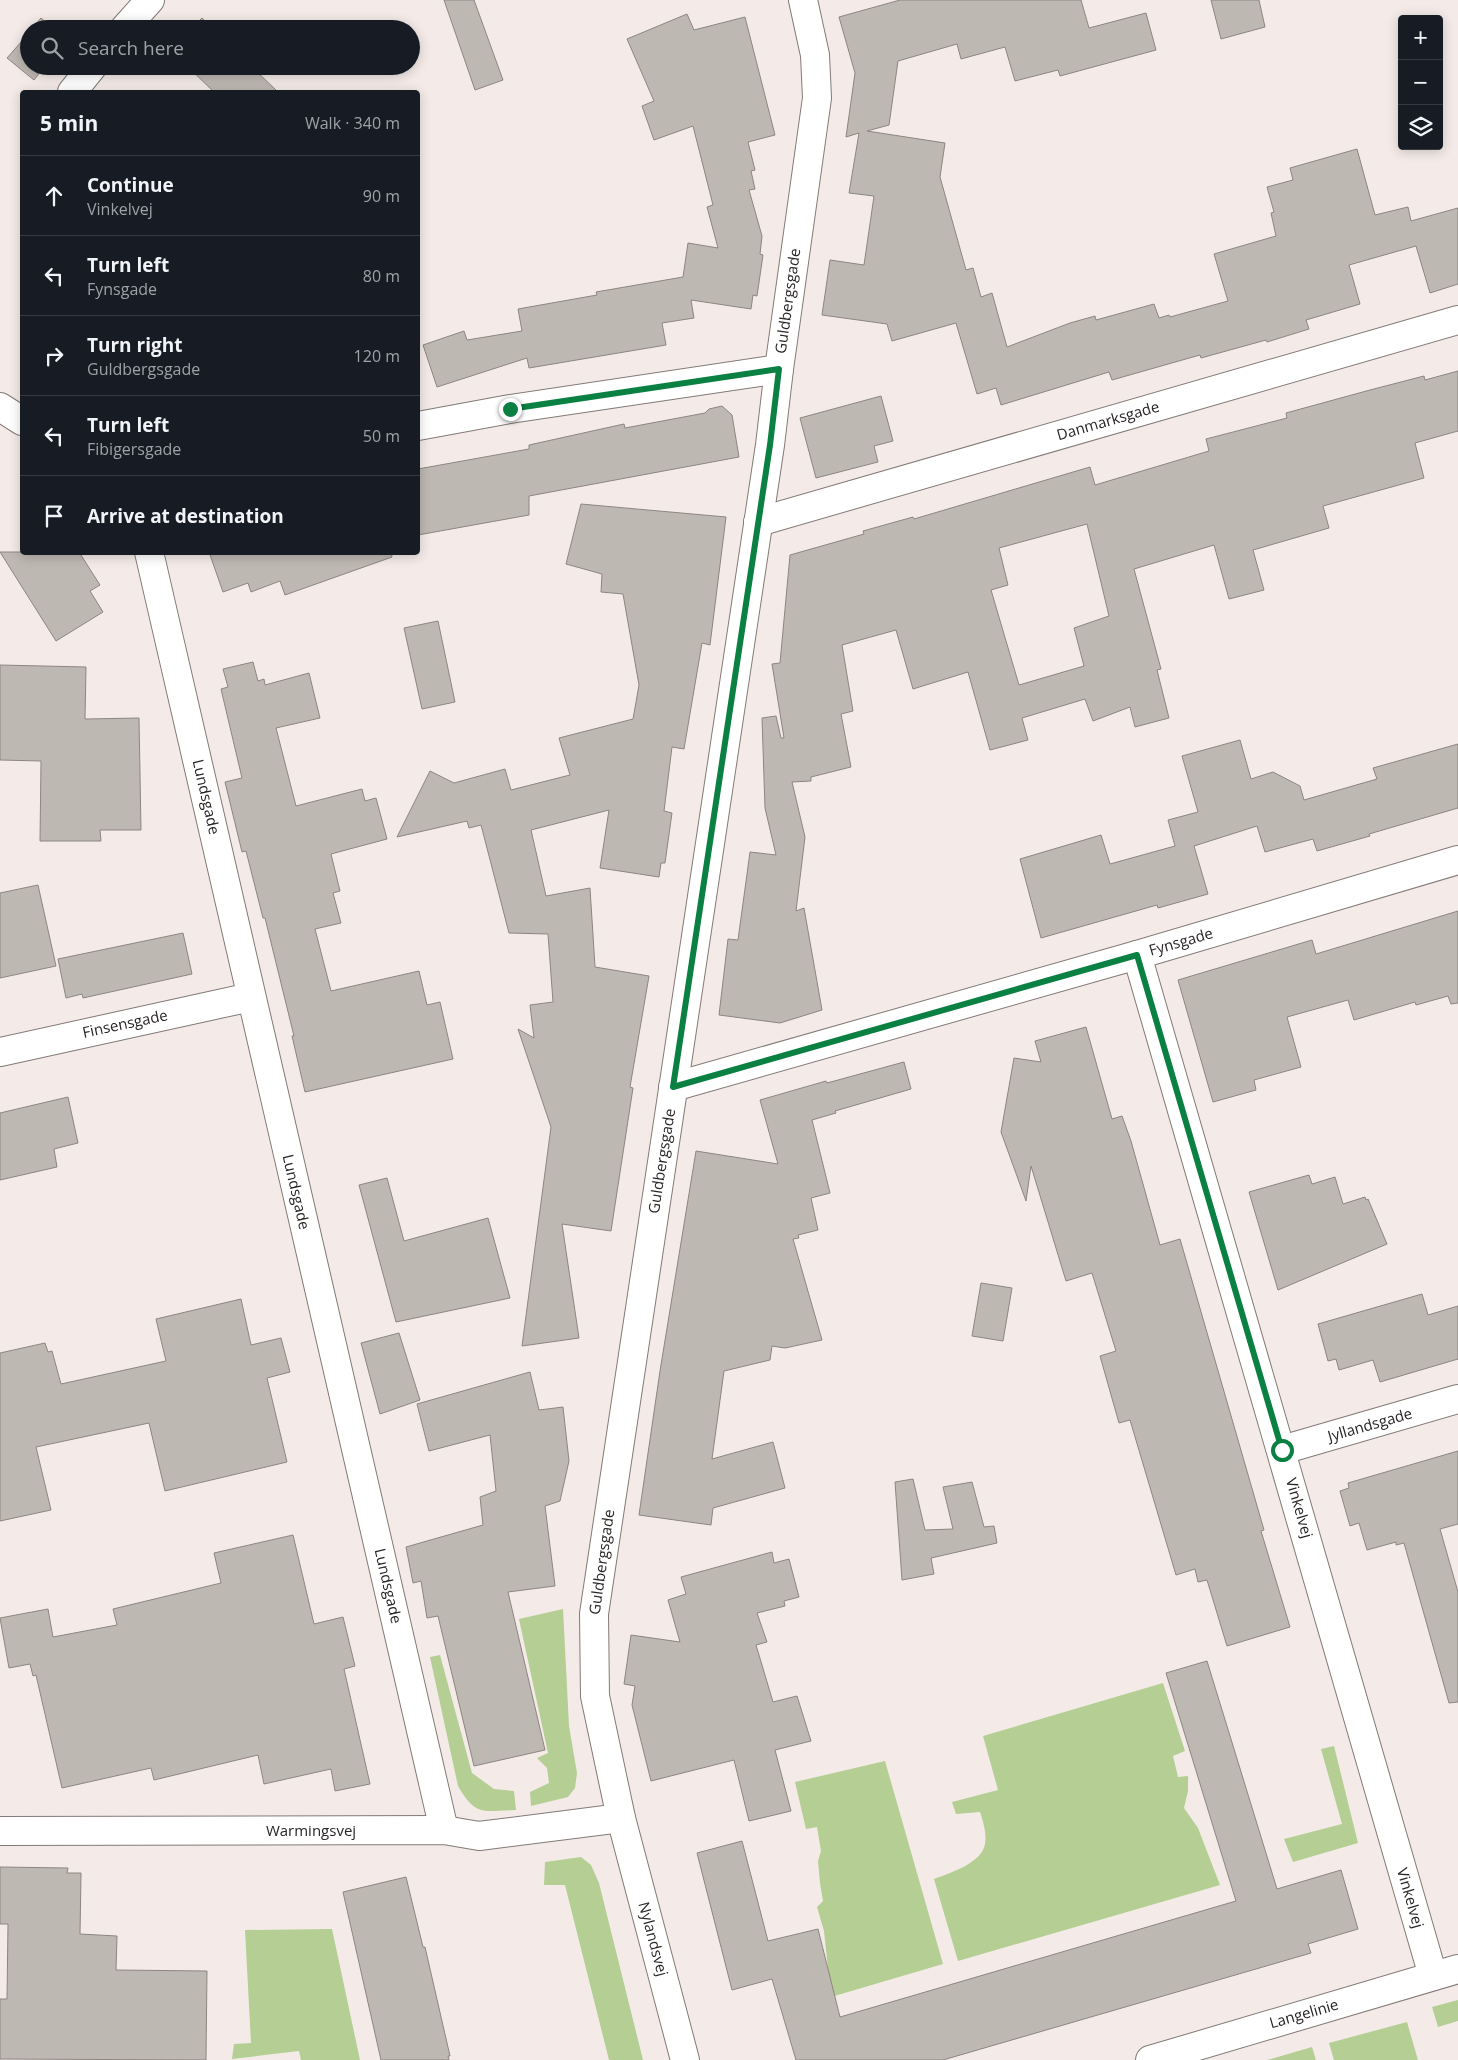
<!DOCTYPE html>
<meta charset="utf-8">
<style>
:root{--surface:#171b24;--page:#242831;--text:#f1f3f6;--muted:#9ea1a6;--line:#363941}
body{margin:0;font-family:"Open Sans",sans-serif;background:var(--page);color:var(--text)}
.controls{position:absolute;right:15px;top:15px;display:grid;overflow:hidden;border-radius:5px;box-shadow:0 2px 12px #0003}
.controls button{width:45px;height:45px;display:grid;place-items:center;padding:0;border:0;border-bottom:1px solid var(--line);background:var(--surface);color:var(--text);font:25px sans-serif}
.stop{position:absolute;width:15px;height:15px;margin:-11px;border:4px solid #0b8043;border-radius:50%;background:#fff}
.stop.end{background:#0b8043;border-color:#fff;box-shadow:0 1px 5px #0008}
.list{margin:0;padding:0;list-style:none}
h2{display:flex;justify-content:space-between;align-items:center;height:65px;margin:0;padding:0 20px;font-size:21px}
h2 small{font-size:16px;font-weight:400;color:var(--muted)}
.list li{display:grid;grid-template-columns:32px 1fr auto;gap:15px;align-items:center;box-sizing:border-box;height:80px;padding:0 20px;border-top:1px solid var(--line)}
.list b{display:block;font-size:19px;white-space:nowrap}
.list p{margin:0;font-size:16px;white-space:nowrap;color:var(--muted)}
.list em{font-size:16px;font-style:normal;color:var(--muted)}
.icon{flex:none;width:28px;height:28px;fill:none;stroke:currentColor;stroke-width:2;stroke-linecap:round;stroke-linejoin:round}
.map{position:relative;flex:none;width:1458px;height:2060px;overflow:hidden}
.search{position:absolute;background:var(--surface);box-shadow:0 2px 12px #0003;left:20px;top:20px;width:400px;height:55px;display:flex;align-items:center;gap:12px;box-sizing:border-box;padding:0 18px;border-radius:28px;color:var(--muted);font-size:19px}
.panel{position:absolute;background:var(--surface);box-shadow:0 2px 12px #0003;left:20px;top:90px;width:400px;height:465px;border-radius:5px}
.map>svg:first-child{display:block}
</style>
<div class="map">
<svg width="1458" height="2060" viewBox="0 0 1458 2060">
<rect width="100%" height="100%" fill="#f4ebe8"/>
<g fill="#b4ce93">
<polygon points="563,1609 569,1726 577,1773 575,1788 568,1797 531,1806 530,1792 549,1783 547,1768 537,1758 548,1753 519,1619"/>
<path d="M440 1655 472 1773 494 1789 514 1791 516 1810C483 1811 476 1817 458 1786L430 1657Z"/>
<path d="M1163 1683 1185 1751 1173 1756 1178 1777 1188 1776V1791L1184 1808 1198 1828 1220 1885 958 1961 934 1879C950 1873 982 1863 985 1844 987 1834 983 1821 980 1812L956 1814 952 1802 998 1790 983 1736Z"/>
<polygon points="1334,1746 1358,1843 1293,1862 1284,1839 1342,1824 1321,1749"/>
<polygon points="885,1761 943,1964 831,1997 824,1931 817,1907 823,1901 820,1883 818,1861 821,1851 817,1827 806,1829 795,1782"/>
<polygon points="581,1857 591,1865 599,1883 643,2060 609,2060 565,1885 544,1885 545,1862"/>
<polygon points="332,1929 360,2060 301,2060 299,2051 232,2059 234,2044 251,2043 245,1930"/>
<polygon points="1458,2000 1458,2021 1438,2027 1432,2007"/>
<polygon points="1407,2022 1418,2060 1334,2060 1329,2043"/>
<polygon points="1312,2047 1316,2060 1267,2060"/>
</g>
<g fill="#beb8b2" stroke="#8c8680" fill-rule="evenodd">
<polygon points="444,0 474,0 503,80 475,90"/>
<polygon points="900,0 1081,0 1089,28 1146,13 1156,50 1060,76 1058,70 1015,81 1005,47 961,59 957,44 898,61 889,125 867,131 945,143 940,177 966,270 973,268 981,297 992,293 1007,347 1070,323 1095,316 1096,320 1154,304 1159,318 1169,315 1170,317 1228,301 1214,254 1276,236 1271,213 1274,212 1267,187 1293,180 1290,168 1357,149 1375,215 1408,207 1411,221 1458,208 1458,284 1430,293 1416,246 1349,265 1360,304 1306,320 1309,329 1267,342 1266,340 1201,358 1200,355 1112,380 1109,372 1001,405 996,388 977,394 956,323 892,341 887,324 822,315 830,260 864,265 874,196 849,193 859,133 846,137 855,73 839,17"/>
<polygon points="1211,0 1259,0 1265,27 1221,39"/>
<polygon points="687,14 694,30 745,17 775,135 748,142 755,170 751,171 755,189 749,190 762,236 760,254 763,255 757,296 753,295 751,309 691,300 694,318 662,323 666,345 529,368 527,358 437,387 423,345 464,331 467,340 522,331 518,309 597,295 596,292 683,277 688,243 718,248 707,207 713,205 693,126 654,140 642,106 654,101 627,39"/>
<polygon points="41,18 53,29 32,29"/>
<polygon points="202,18 213,29 191,29"/>
<polygon points="29,33 29,66 45,66 34,80 7,58"/>
<polygon points="187,66 251,66 278,92 214,92"/>
<path d="M1458 371V431L1415 443 1424 478 1323 506 1329 528 1253 550 1264 590 1229 599 1214 545 1134 569 1161 669 1157 670 1169 718 1135 727 1130 707 1093 721 1085 699 1022 718 1028 740 990 750 968 672 913 689 896 630 842 645 853 711 841 714 851 767 811 777V781L792 782 805 837 796 911 804 908 822 1010 780 1023 719 1015 728 939 738 940 750 852 776 855 765 808 762 718 776 716 781 738H784L772 664 780 663 790 555 864 534 863 531 913 517 914 519 1090 467 1095 485 1209 451 1206 439 1287 418 1286 413 1370 390 1424 376 1425 380ZM1087 524 1109 616 1074 628 1084 666 1019 685 991 590 1008 585 999 548Z"/>
<polygon points="881,396 893,441 874,446 878,462 816,478 800,418"/>
<polygon points="722,406 732,415 739,457 529,496 529,515 418,535 418,469 529,449 529,445 624,424 625,428 705,413 709,409"/>
<polygon points="581,504 726,517 710,645 702,643 684,749 672,747 664,811 672,813 665,863 661,863 659,877 600,868 609,810 531,830 546,896 590,888 595,967 649,976 630,1087 633,1088 611,1231 562,1224 579,1338 522,1346 551,1127 518,1029 534,1038 530,1005 553,1002 548,934 509,933 481,825 469,828 467,821 397,837 430,771 454,783 505,769 511,790 570,775 559,738 633,719 639,685 623,594 601,592 602,574 566,564"/>
<polygon points="0,552 79,552 100,585 90,591 103,612 56,641"/>
<polygon points="209,552 391,552 392,557 285,595 280,581 251,592 248,583 223,592"/>
<polygon points="438,621 455,702 422,709 404,628"/>
<polygon points="253,662 258,681 264,679 265,685 309,673 320,718 276,728 296,806 362,789 365,801 376,798 387,839 331,854 340,891 333,893 341,923 315,929 331,991 419,971 427,1005 440,1002 453,1059 305,1092 292,1036 294,1036 265,918 263,918 246,851 242,852 225,782 242,778 221,689 228,687 223,669"/>
<polygon points="0,665 86,667 85,719 139,718 141,830 100,830 101,841 40,841 41,761 0,760"/>
<polygon points="1240,740 1251,779 1273,772 1300,786 1304,800 1377,779 1373,768 1458,744 1458,808 1369,834 1370,836 1317,851 1313,839 1265,852 1257,826 1194,846 1208,894 1158,908 1157,905 1041,938 1020,859 1101,835 1110,864 1175,846 1168,820 1198,812 1182,756"/>
<polygon points="38,885 56,966 0,978 0,893"/>
<polygon points="1458,911 1458,1003 1451,1004 1448,996 1416,1005 1415,1002 1354,1020 1348,1000 1287,1017 1301,1067 1254,1080 1256,1090 1213,1102 1178,980 1312,940 1316,954"/>
<polygon points="183,933 192,974 83,998 82,994 66,998 58,959"/>
<polygon points="1086,1027 1112,1119 1122,1116 1131,1141 1160,1245 1180,1239 1264,1530 1261,1531 1290,1627 1227,1646 1207,1580 1198,1582 1195,1569 1176,1575 1130,1420 1119,1423 1100,1356 1116,1351 1092,1273 1066,1281 1031,1166 1026,1201 1001,1132 1014,1058 1041,1062 1035,1041"/>
<polygon points="904,1062 911,1089 835,1111 836,1113 812,1120 830,1193 811,1198 818,1230 798,1235 799,1238 793,1239 822,1340 785,1348 772,1346 770,1360 724,1371 712,1459 773,1442 785,1488 713,1508 711,1525 639,1515 660,1371 696,1151 778,1164 760,1100 826,1081 827,1083"/>
<polygon points="68,1097 78,1143 54,1149 57,1167 0,1180 0,1113"/>
<polygon points="1309,1175 1312,1184 1335,1177 1343,1204 1365,1197 1366,1200 1368,1199 1387,1244 1278,1290 1249,1192"/>
<polygon points="387,1178 404,1241 488,1218 510,1298 396,1322 359,1185"/>
<polygon points="981,1283 1012,1288 1003,1341 972,1336"/>
<polygon points="1422,1294 1428,1315 1458,1306 1458,1359 1380,1382 1373,1360 1339,1370 1336,1359 1328,1361 1318,1324"/>
<polygon points="241,1299 251,1345 281,1338 290,1372 267,1378 287,1462 165,1491 149,1423 36,1447 51,1510 0,1521 0,1353 45,1343 48,1352 52,1351 61,1384 166,1361 156,1319"/>
<polygon points="399,1333 420,1400 380,1414 361,1343"/>
<polygon points="530,1372 539,1410 563,1407 569,1461 560,1501 545,1506 555,1586 508,1592 545,1750 474,1766 438,1616 427,1618 421,1581 413,1583 406,1547 483,1525 480,1497 496,1491 490,1435 429,1451 417,1404"/>
<polygon points="1458,1451 1458,1524 1440,1529 1458,1592 1458,1702 1449,1703 1404,1543 1396,1545 1396,1542 1367,1550 1359,1523 1350,1526 1340,1491 1349,1488 1348,1483"/>
<polygon points="913,1479 925,1530 953,1529 943,1487 972,1482 984,1527 994,1526 997,1543 931,1558 934,1574 902,1580 895,1482"/>
<polygon points="293,1535 314,1624 343,1617 355,1666 344,1669 370,1784 335,1791 331,1769 264,1784 258,1755 154,1780 151,1768 62,1788 36,1675 33,1676 30,1664 9,1668 0,1618 48,1609 53,1637 117,1625 113,1609 221,1583 214,1553"/>
<polygon points="772,1552 774,1563 789,1559 799,1597 784,1601 785,1606 757,1613 767,1642 756,1645 773,1702 797,1696 811,1741 775,1750 791,1811 749,1821 734,1760 651,1781 632,1705 635,1686 624,1684 631,1635 680,1642 668,1600 686,1594 681,1577"/>
<polygon points="1207,1661 1277,1889 1341,1870 1358,1929 1308,1944 1311,1953 943,2060 796,2060 772,1979 732,1990 697,1853 742,1841 768,1941 818,1929 840,2017 1236,1901 1166,1673"/>
<polygon points="0,1867 68,1868 67,1873 81,1873 80,1934 117,1936 116,1970 207,1971 206,2060 0,2059 0,1999 7,1999 8,1924 0,1924"/>
<polygon points="406,1877 423,1947 425,1947 450,2056 448,2056 449,2060 381,2060 343,1892"/>
</g>
<g fill="none" stroke-linecap="round" stroke-linejoin="round">
<defs>
<g id="street">
<polyline points="124,29 150,0"/>
<polyline points="72,92 93,66"/>
<polyline points="0,407 22,421"/>
<polyline points="418,426 510,409 779,369"/>
<polyline points="758,522 1458,320"/>
<polyline points="149,552 444,1830"/>
<polyline points="1137,955 1433,1976"/>
<polyline points="0,1052 251,997"/>
<polyline points="673,1087 1137,955 1458,860"/>
<polyline points="1282,1450 1458,1399"/>
<polyline points="0,1831 444,1830 479,1836 621,1818"/>
<polyline points="685,2060 621,1818 595,1696 594,1614 770,445 779,369 817,98 815,55 803,0"/>
<polyline points="1150,2060 1458,1969"/>
</g>
</defs>
<use href="#street" stroke="#827a76" stroke-width="30"/>
<use href="#street" stroke="#fff" stroke-width="28"/>
</g>
<g fill="none" stroke-linecap="round" stroke-linejoin="round">
<polyline stroke="#0b8043" stroke-width="6" points="510,409 779,369 770,445 673,1087 1137,955 1282,1450"/>
</g>
<g text-anchor="middle" stroke-width="4.5" stroke-linejoin="round" paint-order="stroke">
<g font-size="15" fill="#282524" stroke="#fff">
<text transform="translate(788 301) rotate(-82)" y="5">Guldbergsgade</text>
<text transform="translate(1108 421) rotate(-16)" y="5">Danmarksgade</text>
<text transform="translate(206 797) rotate(77)" y="5">Lundsgade</text>
<text transform="translate(1181 942) rotate(-16)" y="5">Fynsgade</text>
<text transform="translate(125 1024) rotate(-12)" y="5">Finsensgade</text>
<text transform="translate(662 1161) rotate(-81)" y="5">Guldbergsgade</text>
<text transform="translate(296 1192) rotate(77)" y="5">Lundsgade</text>
<text transform="translate(1370 1425) rotate(-16)" y="5">Jyllandsgade</text>
<text transform="translate(1299 1508) rotate(74)" y="5">Vinkelvej</text>
<text transform="translate(602 1562) rotate(-82)" y="5">Guldbergsgade</text>
<text transform="translate(388 1586) rotate(77)" y="5">Lundsgade</text>
<text x="311" y="1836">Warmingsvej</text>
<text transform="translate(1410 1898) rotate(74)" y="5">Vinkelvej</text>
<text transform="translate(653 1939) rotate(75)" y="5">Nylandsvej</text>
<text transform="translate(1304 2014) rotate(-16)" y="5">Langelinie</text>
</g>
</g>
</svg>
<div class="controls">
<button>+</button>
<button>−</button>
<button><svg class="icon" aria-label="layers" viewBox="0 0 24 24"><path d="M12 4l9 5-9 5-9-5zM3 14l9 5 9-5"/></svg></button>
</div>
<div class="stop" style="left:1282px;top:1450px"></div>
<div class="stop end" style="left:510px;top:409px"></div>
<div class="search"><svg class="icon" aria-label="search" viewBox="0 0 24 24"><circle cx="10" cy="10" r="6"/><path d="M15 15l6 6"/></svg>Search here</div>
<section class="panel">
<h2>5 min<small>Walk · 340 m</small></h2>
<ul class="list">
<li><svg class="icon" aria-label="ahead" viewBox="0 0 24 24"><path d="M12 20V5M6 11l6-6 6 6"/></svg><div><b>Continue</b><p>Vinkelvej</p></div><em>90 m</em></li>
<li><svg class="icon" aria-label="left" viewBox="0 0 24 24"><path d="M17 20v-9H6M10 6l-5 5 5 5"/></svg><div><b>Turn left</b><p>Fynsgade</p></div><em>80 m</em></li>
<li><svg class="icon" aria-label="right" viewBox="0 0 24 24"><path d="M7 20v-9h11M14 6l5 5-5 5"/></svg><div><b>Turn right</b><p>Guldbergsgade</p></div><em>120 m</em></li>
<li><svg class="icon" aria-label="left" viewBox="0 0 24 24"><path d="M17 20v-9H6M10 6l-5 5 5 5"/></svg><div><b>Turn left</b><p>Fibigersgade</p></div><em>50 m</em></li>
<li><svg class="icon" aria-label="arrive" viewBox="0 0 24 24"><path d="M6 21V4h12l-3 4 3 4H6"/></svg><div><b>Arrive at destination</b></div></li>
</ul>
</section>
</div>
